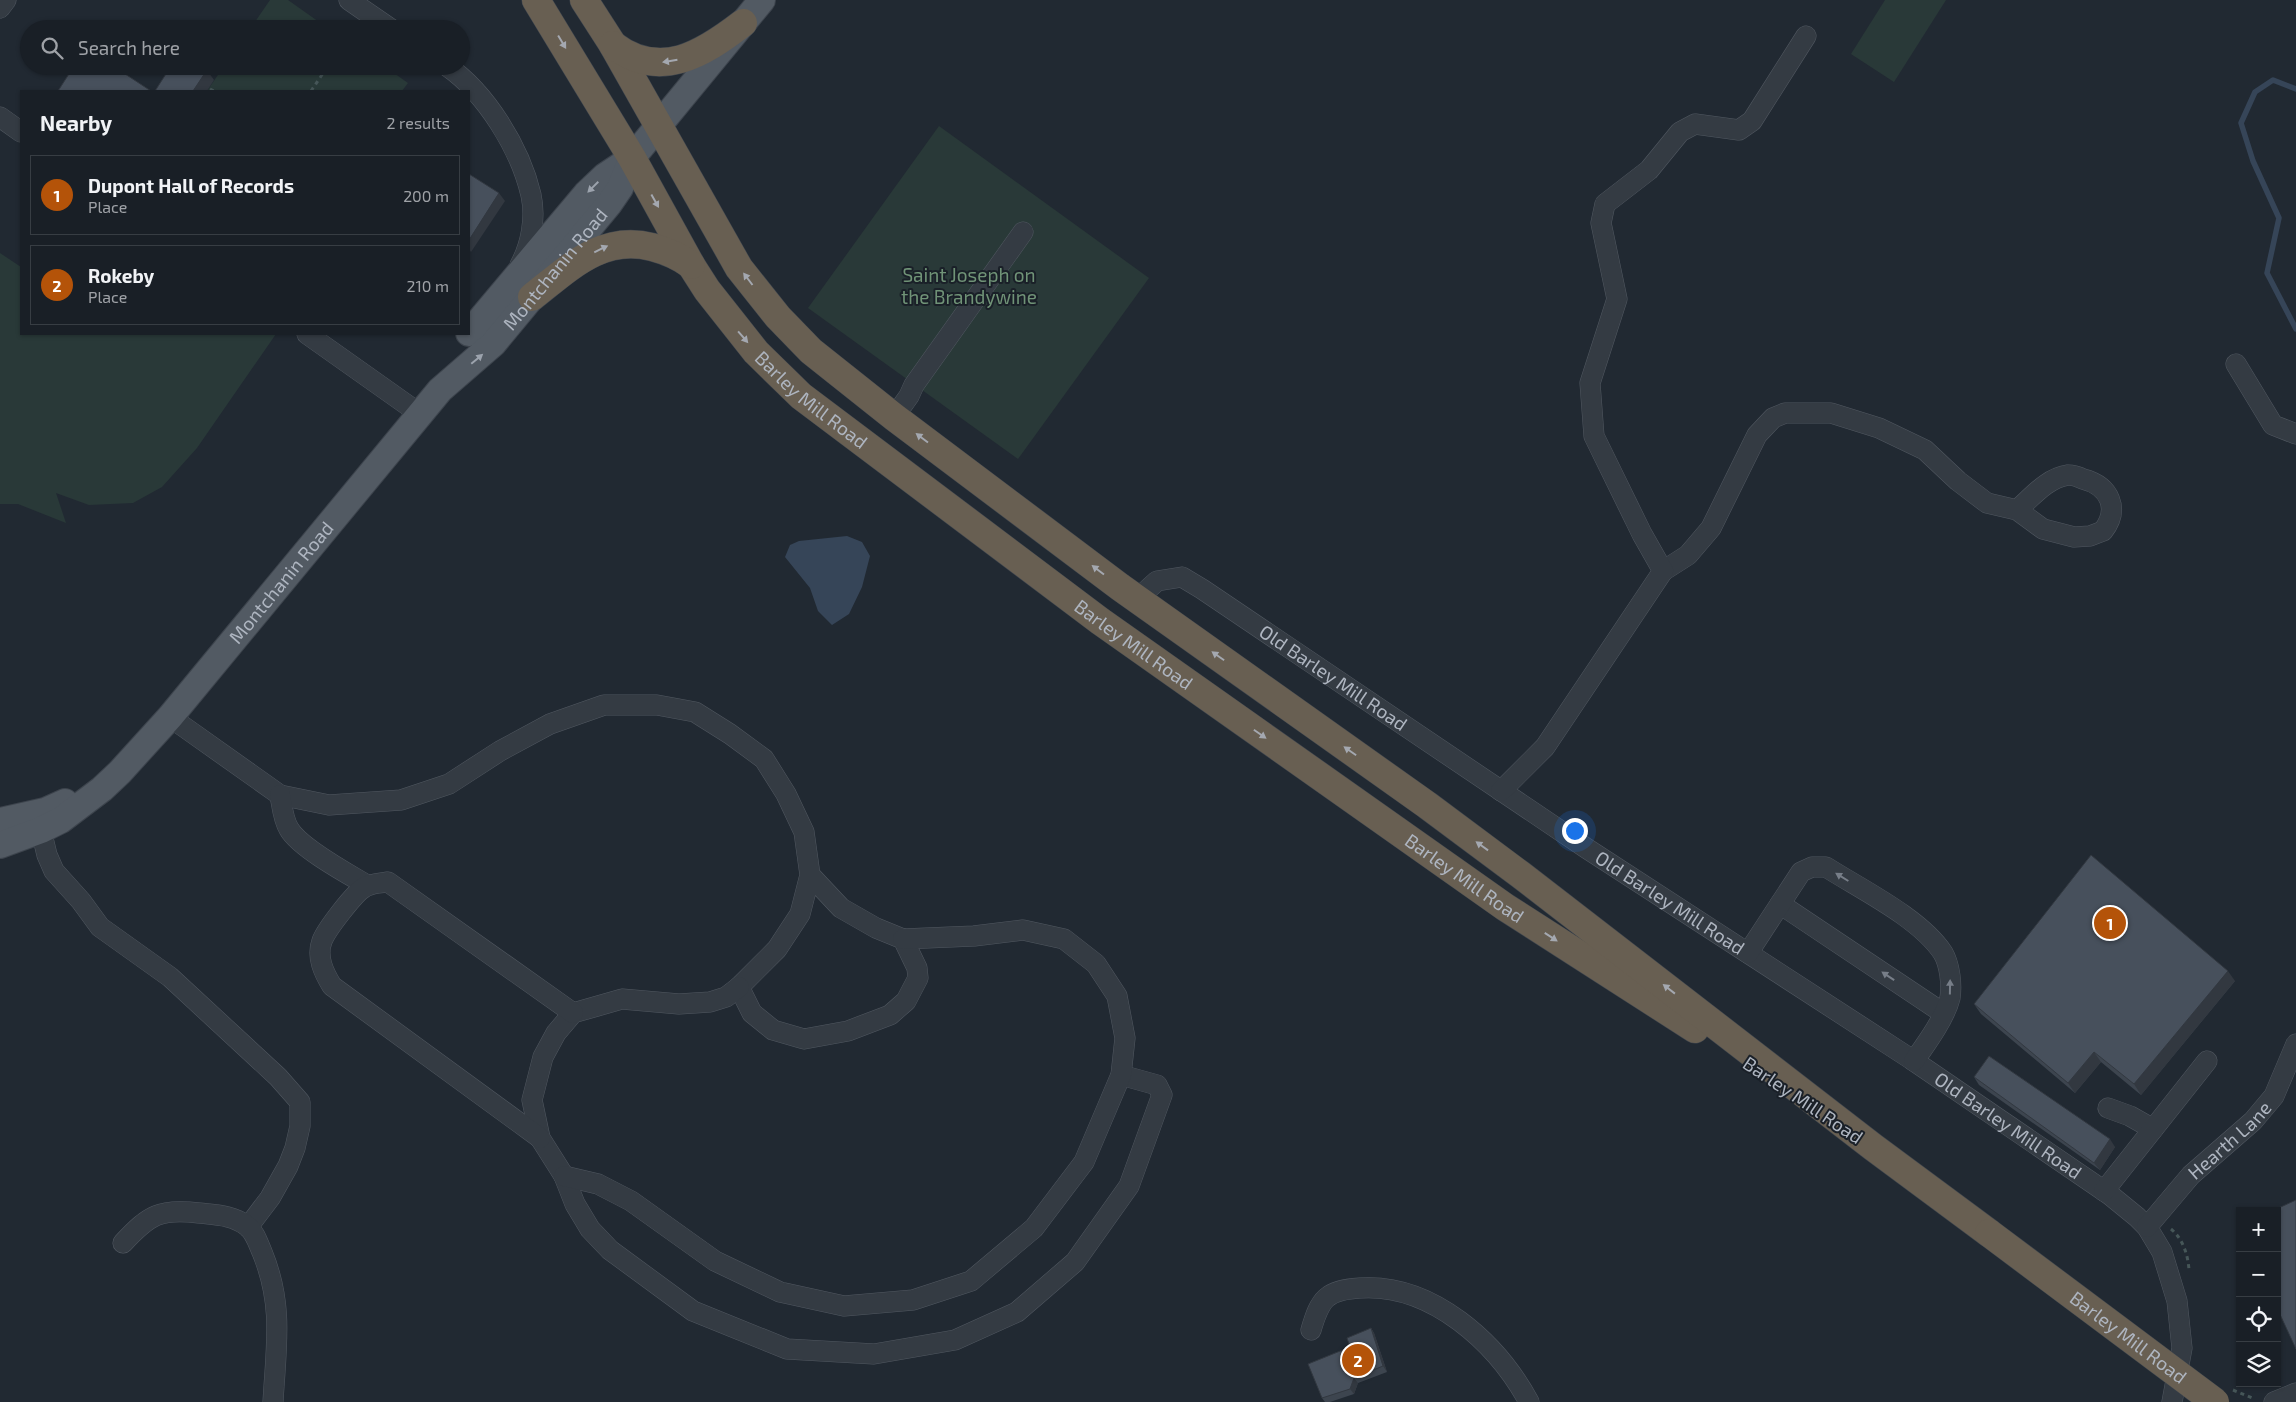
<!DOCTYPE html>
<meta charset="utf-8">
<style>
:root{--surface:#191f26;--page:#22272e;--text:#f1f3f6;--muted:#9fa2a7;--line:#373d43;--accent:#b45309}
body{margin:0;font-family:"Exo 2",sans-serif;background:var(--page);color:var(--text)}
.controls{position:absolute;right:15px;bottom:15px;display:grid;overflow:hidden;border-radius:0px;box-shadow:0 1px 4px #0004}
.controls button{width:45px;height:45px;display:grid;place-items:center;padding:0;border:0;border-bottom:1px solid var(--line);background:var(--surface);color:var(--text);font:25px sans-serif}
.you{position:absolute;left:1574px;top:830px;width:18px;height:18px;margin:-12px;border:4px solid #fff;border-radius:50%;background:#1a73e8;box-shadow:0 0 0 8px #1a73e833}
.badge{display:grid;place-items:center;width:32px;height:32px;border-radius:50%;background:var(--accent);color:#fff;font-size:16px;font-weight:700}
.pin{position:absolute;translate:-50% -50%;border:2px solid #fff;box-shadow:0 1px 5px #0006}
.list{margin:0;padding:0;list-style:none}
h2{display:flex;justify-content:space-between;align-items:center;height:65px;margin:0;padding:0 20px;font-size:21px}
h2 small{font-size:16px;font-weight:400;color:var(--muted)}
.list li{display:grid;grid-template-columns:32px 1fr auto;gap:15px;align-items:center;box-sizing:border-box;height:80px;margin:0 10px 10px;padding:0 10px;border:1px solid var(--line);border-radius:0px}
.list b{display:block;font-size:19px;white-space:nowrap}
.list p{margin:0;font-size:16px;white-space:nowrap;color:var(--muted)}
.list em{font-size:16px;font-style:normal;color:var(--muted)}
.icon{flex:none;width:28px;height:28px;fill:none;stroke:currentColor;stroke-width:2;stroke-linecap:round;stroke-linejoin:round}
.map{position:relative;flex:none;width:2296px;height:1402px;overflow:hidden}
.search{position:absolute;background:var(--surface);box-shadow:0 1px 4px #0004;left:20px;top:20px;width:450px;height:55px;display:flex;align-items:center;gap:12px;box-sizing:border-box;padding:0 18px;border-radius:28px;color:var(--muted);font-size:19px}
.panel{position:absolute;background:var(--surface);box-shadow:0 1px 4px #0004;left:20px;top:90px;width:450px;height:245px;border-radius:0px}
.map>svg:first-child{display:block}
</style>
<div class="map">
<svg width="2296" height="1402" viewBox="0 0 2296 1402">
<rect width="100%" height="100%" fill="#212932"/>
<g fill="#293938">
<polygon points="270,0 288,0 329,29 250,29"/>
<polygon points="1885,0 1946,0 1894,82 1851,54"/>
<polygon points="224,66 384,66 408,83 402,91 207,91"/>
<polygon points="939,126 1149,278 1018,459 808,308"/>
<polygon points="0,253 21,267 21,334 276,334 197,448 162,487 133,503 89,505 56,493 66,523 18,504 0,504"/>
</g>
<polygon fill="#364558" points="847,536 862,542 870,556 862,587 849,614 832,625 818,611 810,588 785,557 790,545 799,541"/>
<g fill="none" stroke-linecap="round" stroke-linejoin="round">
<polyline stroke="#364558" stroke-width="5.5" points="2296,89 2273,80 2255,92 2241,123 2253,161 2279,218 2267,273 2296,329"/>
<defs>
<g id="minor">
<polyline points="349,0 391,29"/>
<polyline points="0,8 6,0"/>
<path d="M447 66C486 93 520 148 531 195 536 218 531 245 520 265"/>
<polyline points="0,117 21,132"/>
<polyline points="307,334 420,414"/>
<polyline points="2236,364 2273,425 2296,434"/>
<polyline points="894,417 909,396 914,385 1023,232"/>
<path d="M1663 571 1688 555 1711 528 1757 435 1773 418 1785 413H1831L1879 428 1925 450 1958 481 1987 503 2017 510 2043 529 2074 537 2090 536 2103 531C2120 509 2110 486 2083 479 2079 477 2073 475 2068 475 2047 478 2032 497 2017 510"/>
<path id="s1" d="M1137 599 1157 581 1182 577 1202 589 1586 848 1911 1059 2110 1195 2137 1217 2147 1227 2162 1252 2177 1301 2182 1348 2172 1402"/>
<polyline points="170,717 280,795 329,805 401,800 449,784 500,751 550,724 604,705 657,705 695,712 730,734 764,759 786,794 804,832 810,875 800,914 777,949 739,987 752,1013 773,1030 804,1039 848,1031 890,1015 906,1001 918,978 917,968 903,939 876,928 841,908 810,875"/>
<polyline points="1501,791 1545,747 1663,571 1642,534 1594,436 1590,383 1617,299 1601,223 1605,204 1649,170 1680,132 1695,124 1739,130 1752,121 1806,36"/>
<path d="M280 795C282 806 283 819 289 829 300 848 348 874 367 885"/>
<polyline points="44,817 41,830 47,855 54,871 81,901 100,927 170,977 278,1077 300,1102 300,1126 295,1148 288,1166 270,1198 248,1227"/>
<polyline points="1780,904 1943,1013"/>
<path d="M1748 953 1801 872 1812 867H1826C1862 890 1920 918 1943 953 1950 965 1952 985 1950 998 1945 1018 1926 1044 1914 1061"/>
<polyline points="739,987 726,997 710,1002 679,1004 622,999 573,1013 556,1033 543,1057 532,1100 540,1138 564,1176 575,1204 590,1229 610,1250 693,1311 787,1349 874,1354 955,1340 1017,1312 1075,1262 1129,1186 1162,1095 1157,1085 1121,1075"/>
<polyline points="2108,1108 2130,1116 2153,1129"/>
<path d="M540 1138 332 986C324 973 316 957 322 941 326 930 355 892 365 887 372 883 381 883 388 882L573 1013"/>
<polyline points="564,1176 598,1184 631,1201 715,1261 780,1292 844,1306 913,1300 971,1281 1034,1228 1084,1162 1121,1075 1125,1038 1117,996 1096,964 1064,939 1023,930 974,936 903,939"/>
<polyline points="2104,1191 2207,1061"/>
<path id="s2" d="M2147 1227 2191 1175 2253 1121 2274 1096 2296 1044"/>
<path d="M123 1243C149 1215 160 1208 199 1213 216 1215 233 1215 247 1226 255 1232 258 1243 262 1252 284 1305 276 1347 273 1402"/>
<path d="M1311 1330C1320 1299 1326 1290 1360 1288 1432 1283 1497 1343 1529 1402"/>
<polyline points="2274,1402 2296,1393"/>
</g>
<g id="major">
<polyline points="469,333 586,194 605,176 632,158 762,0"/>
<polyline points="0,821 45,811 65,802"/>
<path id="s3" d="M0 845 41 830 61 820 102 789 120 772 170 717 440 390 493 344 609 204 620 188 632 158"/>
</g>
<g id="highway">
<path id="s4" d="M536 0 632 158 691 265 707 290 756 352 801 396 1100 621 1505 907 1695 1029"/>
<polyline points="584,0 613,45 739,268 778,317 811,351 894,417 1120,587 1427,805 1521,875 1873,1147 1989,1233"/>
<path d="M613 45C660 81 703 54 743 23"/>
<path d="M532 297C569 268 602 234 652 247 667 251 679 256 691 265"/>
</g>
</defs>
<use href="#minor" stroke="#515861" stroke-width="21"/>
<use href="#major" stroke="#3d444d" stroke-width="28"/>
<use href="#highway" stroke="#3e454e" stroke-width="29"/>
<g stroke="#465658" stroke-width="3" stroke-dasharray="4 4" stroke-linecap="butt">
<polyline points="210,89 214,91"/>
<polyline points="311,91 328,66"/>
<path d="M2171 1229C2183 1239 2188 1255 2189 1270"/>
<polyline points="2233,1390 2255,1399"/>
</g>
<use href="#minor" stroke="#343b43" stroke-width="20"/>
<use href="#major" stroke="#525a63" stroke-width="26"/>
<use href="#highway" stroke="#685f52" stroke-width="28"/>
<defs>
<g id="highway-bridge">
<path id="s5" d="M1989 1233 2215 1402"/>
</g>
</defs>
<use href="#highway-bridge" stroke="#3e454e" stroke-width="29" stroke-linecap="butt"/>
<use href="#highway-bridge" stroke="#685f52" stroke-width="28"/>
</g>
<g fill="#3d454f">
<polygon points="2235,981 2141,1095 2101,1062 2075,1093 1981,1014 1974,1004"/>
<polygon points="1974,1077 2115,1147 2100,1170 1979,1085"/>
<polygon points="1371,1328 1374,1333 1387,1372 1358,1383 1354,1394 1330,1402 1325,1402 1322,1398 1350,1347"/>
</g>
<g fill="#323840">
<polygon points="207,70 214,80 207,91 193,91"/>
<polygon points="499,193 505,201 471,252 469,249 469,240"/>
<polygon points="2228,971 2235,981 2141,1095 2134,1084"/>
<polygon points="2094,1052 2101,1062 2075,1093 2068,1083"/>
<polygon points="2110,1139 2115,1147 2100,1170 2094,1163"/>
<polygon points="1371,1328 1374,1333 1387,1372 1383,1366"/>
<polygon points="1354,1378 1358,1383 1354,1394 1350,1389"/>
</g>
<g fill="#47505c" stroke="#323840">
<polygon points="74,66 113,66 151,91 58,91"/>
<polygon points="171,66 202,66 207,70 193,91 155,91"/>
<polygon points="469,174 499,193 469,240"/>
<polygon points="2091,855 2228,971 2134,1084 2094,1052 2068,1083 1974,1004"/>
<polygon points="1989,1056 2110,1139 2094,1163 1974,1077"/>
<polygon points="2296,1200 2296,1349 2277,1308 2277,1211 2272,1211"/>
<polygon points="1371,1328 1383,1366 1354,1378 1350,1389 1322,1398 1308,1364 1350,1347 1347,1338"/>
</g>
<defs><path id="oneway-solid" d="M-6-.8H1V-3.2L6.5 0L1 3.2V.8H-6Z" transform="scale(1.25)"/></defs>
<g fill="#a4a8b0">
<use href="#oneway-solid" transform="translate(562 42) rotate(59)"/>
<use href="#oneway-solid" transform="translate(670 61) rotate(171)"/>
<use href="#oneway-solid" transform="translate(655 201) rotate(61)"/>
<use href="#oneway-solid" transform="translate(601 249) rotate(-26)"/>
<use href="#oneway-solid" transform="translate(748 279) rotate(-127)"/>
<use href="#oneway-solid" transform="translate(743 337) rotate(49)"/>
<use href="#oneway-solid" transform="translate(922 438) rotate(-143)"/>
<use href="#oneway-solid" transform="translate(1098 570) rotate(-143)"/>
<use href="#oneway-solid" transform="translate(1218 656) rotate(-145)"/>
<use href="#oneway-solid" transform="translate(1260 734) rotate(35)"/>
<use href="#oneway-solid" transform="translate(1350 751) rotate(-145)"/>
<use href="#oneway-solid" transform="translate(1482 846) rotate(-144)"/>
<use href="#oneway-solid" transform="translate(1551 937) rotate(33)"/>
<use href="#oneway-solid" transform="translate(1669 989) rotate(-142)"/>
</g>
<g fill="#9ca3ad">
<use href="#oneway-solid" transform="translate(593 187) rotate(135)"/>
<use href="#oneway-solid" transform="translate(477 359) rotate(-40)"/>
</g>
<g fill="#777e88">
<use href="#oneway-solid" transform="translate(1842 877) rotate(-148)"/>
<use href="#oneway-solid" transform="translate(1888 976) rotate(-146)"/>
<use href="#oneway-solid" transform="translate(1950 987) rotate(-89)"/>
</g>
<g text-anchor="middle" stroke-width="4" stroke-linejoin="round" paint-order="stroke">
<g font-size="19" fill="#aeb5c0" stroke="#1a2028">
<text dy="7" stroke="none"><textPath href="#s3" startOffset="808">Montchanin Road</textPath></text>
<text dy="7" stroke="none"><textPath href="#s4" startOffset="489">Barley Mill Road</textPath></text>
<text dy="7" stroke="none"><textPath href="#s3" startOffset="391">Montchanin Road</textPath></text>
<text dy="7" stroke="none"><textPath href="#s4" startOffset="894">Barley Mill Road</textPath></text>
<text dy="7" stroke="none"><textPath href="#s1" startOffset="234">Old Barley Mill Road</textPath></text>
<text dy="7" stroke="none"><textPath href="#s4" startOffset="1299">Barley Mill Road</textPath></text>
<text dy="7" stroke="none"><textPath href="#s1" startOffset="639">Old Barley Mill Road</textPath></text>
<text transform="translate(1803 1100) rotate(34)" y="7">Barley Mill Road</text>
<text dy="7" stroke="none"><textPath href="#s1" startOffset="1044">Old Barley Mill Road</textPath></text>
<text dy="7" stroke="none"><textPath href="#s2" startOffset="120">Hearth Lane</textPath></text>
<text dy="7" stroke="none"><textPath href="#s5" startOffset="174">Barley Mill Road</textPath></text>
</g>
<g font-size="19" fill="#709377" stroke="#1a2028">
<text x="969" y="282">Saint Joseph on<tspan x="969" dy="22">the Brandywine</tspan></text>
</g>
</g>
</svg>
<div class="controls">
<button>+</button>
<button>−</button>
<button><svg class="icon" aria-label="locate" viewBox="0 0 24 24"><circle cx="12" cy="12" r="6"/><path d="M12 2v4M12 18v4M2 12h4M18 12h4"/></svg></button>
<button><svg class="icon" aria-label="layers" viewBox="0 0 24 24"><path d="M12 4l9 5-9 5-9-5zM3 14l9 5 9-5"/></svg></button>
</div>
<div class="you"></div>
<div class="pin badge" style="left:2110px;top:923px">1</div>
<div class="pin badge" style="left:1358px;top:1360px">2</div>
<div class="search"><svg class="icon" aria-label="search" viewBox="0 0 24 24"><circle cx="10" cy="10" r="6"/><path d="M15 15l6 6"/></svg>Search here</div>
<section class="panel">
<h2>Nearby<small>2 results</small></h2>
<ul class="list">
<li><span class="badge">1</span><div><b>Dupont Hall of Records</b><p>Place</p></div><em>200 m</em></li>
<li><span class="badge">2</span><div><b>Rokeby</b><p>Place</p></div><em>210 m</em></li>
</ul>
</section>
</div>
